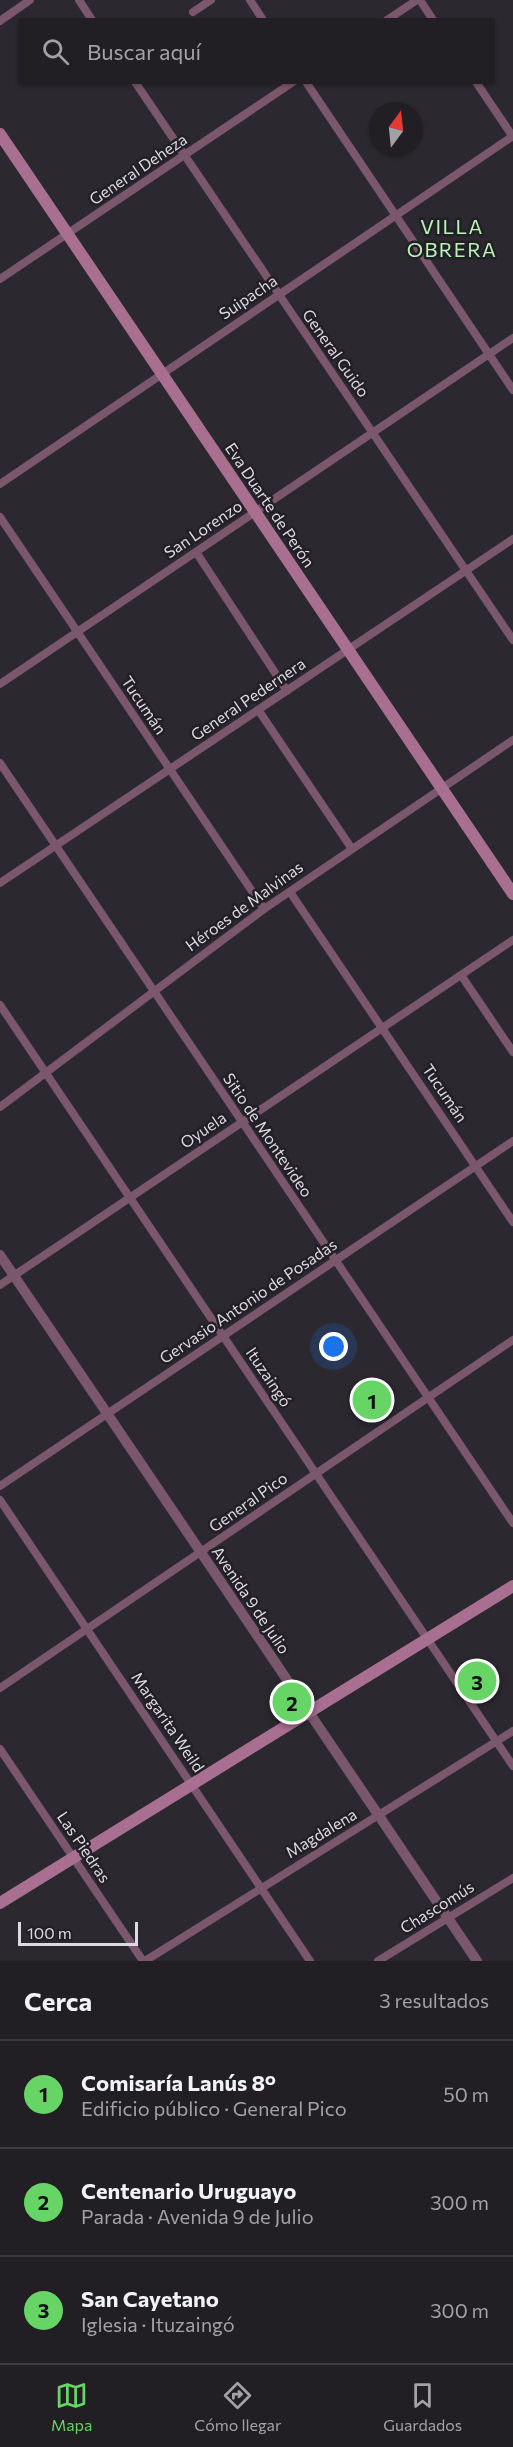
<!DOCTYPE html>
<html lang="es">
<meta charset="utf-8">
<style>
:root{--surface:#211e24;--page:#29272c;--text:#f1f3f6;--muted:#a2a2a6;--line:#3e3c41;--accent:#67d466}
body{margin:0;font-family:Commissioner,sans-serif;background:var(--page);color:var(--text)}
.compass{position:absolute;left:369px;top:102px;width:54px;height:54px;border-radius:50%;background:var(--surface);box-shadow:0 2px 4px #0004;rotate:15deg}
.scale{position:absolute;left:18px;bottom:15px;width:120px;box-sizing:border-box;padding-left:6px;border:3px solid #dedbe0;border-top:0;font-size:16px;line-height:21px;white-space:nowrap;color:#dedbe0;-webkit-text-stroke:4px #231f26;paint-order:stroke}
.you{position:absolute;left:334px;top:1347px;width:21px;height:21px;margin:-15px;border:4px solid #fff;border-radius:50%;background:#1a73e8;box-shadow:0 0 0 9px #1a73e833}
.badge{display:grid;place-items:center;width:39px;height:39px;border-radius:50%;background:var(--accent);color:#111;font-size:20px;font-weight:700}
.pin{position:absolute;translate:-50% -50%;border:3px solid #fff;box-shadow:0 2px 6px #0006}
.list{margin:0;padding:0;list-style:none}
h2{display:flex;justify-content:space-between;align-items:center;height:78px;margin:0;padding:0 24px;font-size:26px}
h2 small{font-size:20px;font-weight:400;color:var(--muted)}
.list li{display:grid;grid-template-columns:39px 1fr auto;gap:18px;align-items:center;box-sizing:border-box;height:108px;padding:0 24px;border-top:2px solid var(--line)}
.list b{display:block;font-size:22px;white-space:nowrap}
.list p{margin:0;font-size:20px;white-space:nowrap;color:var(--muted)}
.list em{font-size:20px;font-style:normal;color:var(--muted)}
.icon{flex:none;width:33px;height:33px;fill:none;stroke:currentColor;stroke-width:2;stroke-linecap:round;stroke-linejoin:round}
.map{position:relative;flex:none;width:513px;height:1961px;overflow:hidden}
.search{position:absolute;background:var(--surface);box-shadow:0 2px 4px #0004;left:18px;right:18px;top:18px;height:66px;display:flex;align-items:center;gap:15px;box-sizing:border-box;padding:0 21px;border-radius:0px;color:var(--muted);font-size:22px}
.sheet{height:402px;background:var(--surface)}
nav{display:flex;justify-content:space-around;align-items:center;box-sizing:border-box;height:84px;border-top:2px solid var(--line);background:var(--surface);font-size:16px;color:var(--muted)}
nav a{display:grid;justify-items:center;gap:3px}
nav .on{color:var(--accent)}
.map>svg:first-child{display:block}
</style>
<div class="map">
<svg width="513" height="1961" viewBox="0 0 513 1961">
<rect width="100%" height="100%" fill="#2c2830"/>
<g fill="none" stroke-linecap="round" stroke-linejoin="round">
<g stroke="#7b576c" stroke-width="8">
<polyline points="79,0 92,20"/>
<polyline points="250,0 263,20"/>
<polyline points="420,0 433,20"/>
<polyline points="193,12 211,0"/>
<polyline points="387,20 417,0"/>
<polyline points="0,21 30,0"/>
<polyline points="135,82 513,640"/>
<polyline points="306,82 513,390"/>
<polyline points="476,82 513,137"/>
<polyline points="0,279 293,82"/>
<polyline points="0,484 513,136"/>
<polyline points="0,517 264,909"/>
<polyline points="196,552 287,691"/>
<polyline points="0,684 513,338"/>
<polyline points="259,711 352,849"/>
<polyline points="0,763 513,1523"/>
<polyline points="0,883 513,539"/>
<polyline points="290,892 513,1222"/>
<polyline points="461,975 513,1052"/>
<polyline points="0,1005 513,1766"/>
<polyline points="0,1107 264,909 513,740"/>
<polyline points="0,1285 513,940"/>
<polyline points="0,1486 513,1141"/>
<polyline points="0,1500 310,1961"/>
<polyline points="0,1688 513,1340"/>
<polyline points="0,1749 143,1961"/>
<polyline points="145,1961 513,1731"/>
<polyline points="378,1961 513,1878"/>
</g>
<polyline stroke="#7b576c" stroke-width="10" points="0,1255 477,1961"/>
<g stroke="#a96f91" stroke-width="12">
<polyline points="0,134 513,894"/>
<polyline points="0,1903 513,1586"/>
</g>
</g>
<g text-anchor="middle" stroke-width="5" stroke-linejoin="round" paint-order="stroke">
<g font-size="16" fill="#dedbe0" stroke="#231f26">
<text transform="translate(138 169) rotate(-34)" y="6">General Deheza</text>
<text transform="translate(248 297) rotate(-34)" y="6">Suipacha</text>
<text transform="translate(336 353) rotate(55)" y="6">General Guido</text>
<text transform="translate(270 505) rotate(56)" y="6">Eva Duarte de Perón</text>
<text transform="translate(203 529) rotate(-34)" y="6">San Lorenzo</text>
<text transform="translate(248 699) rotate(-34)" y="6">General Pedernera</text>
<text transform="translate(144 705) rotate(56)" y="6">Tucumán</text>
<text transform="translate(244 906) rotate(-36)" y="6">Héroes de Malvinas</text>
<text transform="translate(445 1093) rotate(56)" y="6">Tucumán</text>
<text transform="translate(203 1130) rotate(-34)" y="6">Oyuela</text>
<text transform="translate(268 1135) rotate(56)" y="6">Sitio de Montevideo</text>
<text transform="translate(248 1301) rotate(-34)" y="6">Gervasio Antonio de Posadas</text>
<text transform="translate(269 1377) rotate(56)" y="6">Ituzaingó</text>
<text transform="translate(248 1502) rotate(-35)" y="6">General Pico</text>
<text transform="translate(251 1600) rotate(56)" y="6">Avenida 9 de Julio</text>
<text transform="translate(168 1722) rotate(56)" y="6">Margarita Weild</text>
<text transform="translate(321 1833) rotate(-31)" y="6">Magdalena</text>
<text transform="translate(84 1847) rotate(56)" y="6">Las Piedras</text>
<text transform="translate(437 1907) rotate(-32)" y="6">Chascomús</text>
</g>
<g font-size="20" letter-spacing="1.5" fill="#b9f3b6" stroke="#231f26">
<text x="452" y="234">VILLA<tspan x="452" dy="23">OBRERA</tspan></text>
</g>
</g>
</svg>
<svg class="compass" viewBox="-18 -18 36 36"><path d="M0-13l5 13h-10z" fill="#e53935"/><path d="M0 13l5-13h-10z" fill="#a2a2a6"/></svg>
<div class="scale">100 m</div>
<div class="you"></div>
<div class="pin badge" style="left:372px;top:1400px">1</div>
<div class="pin badge" style="left:292px;top:1702px">2</div>
<div class="pin badge" style="left:477px;top:1681px">3</div>
<div class="search"><svg class="icon" aria-label="search" viewBox="0 0 24 24"><circle cx="10" cy="10" r="6"/><path d="M15 15l6 6"/></svg>Buscar aquí</div>
</div>
<section class="sheet">
<h2>Cerca<small>3 resultados</small></h2>
<ul class="list">
<li><span class="badge">1</span><div><b>Comisaría Lanús 8°</b><p>Edificio público · General Pico</p></div><em>50 m</em></li>
<li><span class="badge">2</span><div><b>Centenario Uruguayo</b><p>Parada · Avenida 9 de Julio</p></div><em>300 m</em></li>
<li><span class="badge">3</span><div><b>San Cayetano</b><p>Iglesia · Ituzaingó</p></div><em>300 m</em></li>
</ul>
</section>
<nav>
<a class="on"><svg class="icon" aria-label="map" viewBox="0 0 24 24"><path d="M3 6l6-2 6 2 6-2v14l-6 2-6-2-6 2zM9 4v14M15 6v14"/></svg>Mapa</a>
<a><svg class="icon" aria-label="directions" viewBox="0 0 24 24"><path d="M12 3l9 9-9 9-9-9zM9 14v-3h6M13 9l2 2-2 2"/></svg>Cómo llegar</a>
<a><svg class="icon" aria-label="saved" viewBox="0 0 24 24"><path d="M7 4h10v16l-5-4-5 4z"/></svg>Guardados</a>
</nav>
